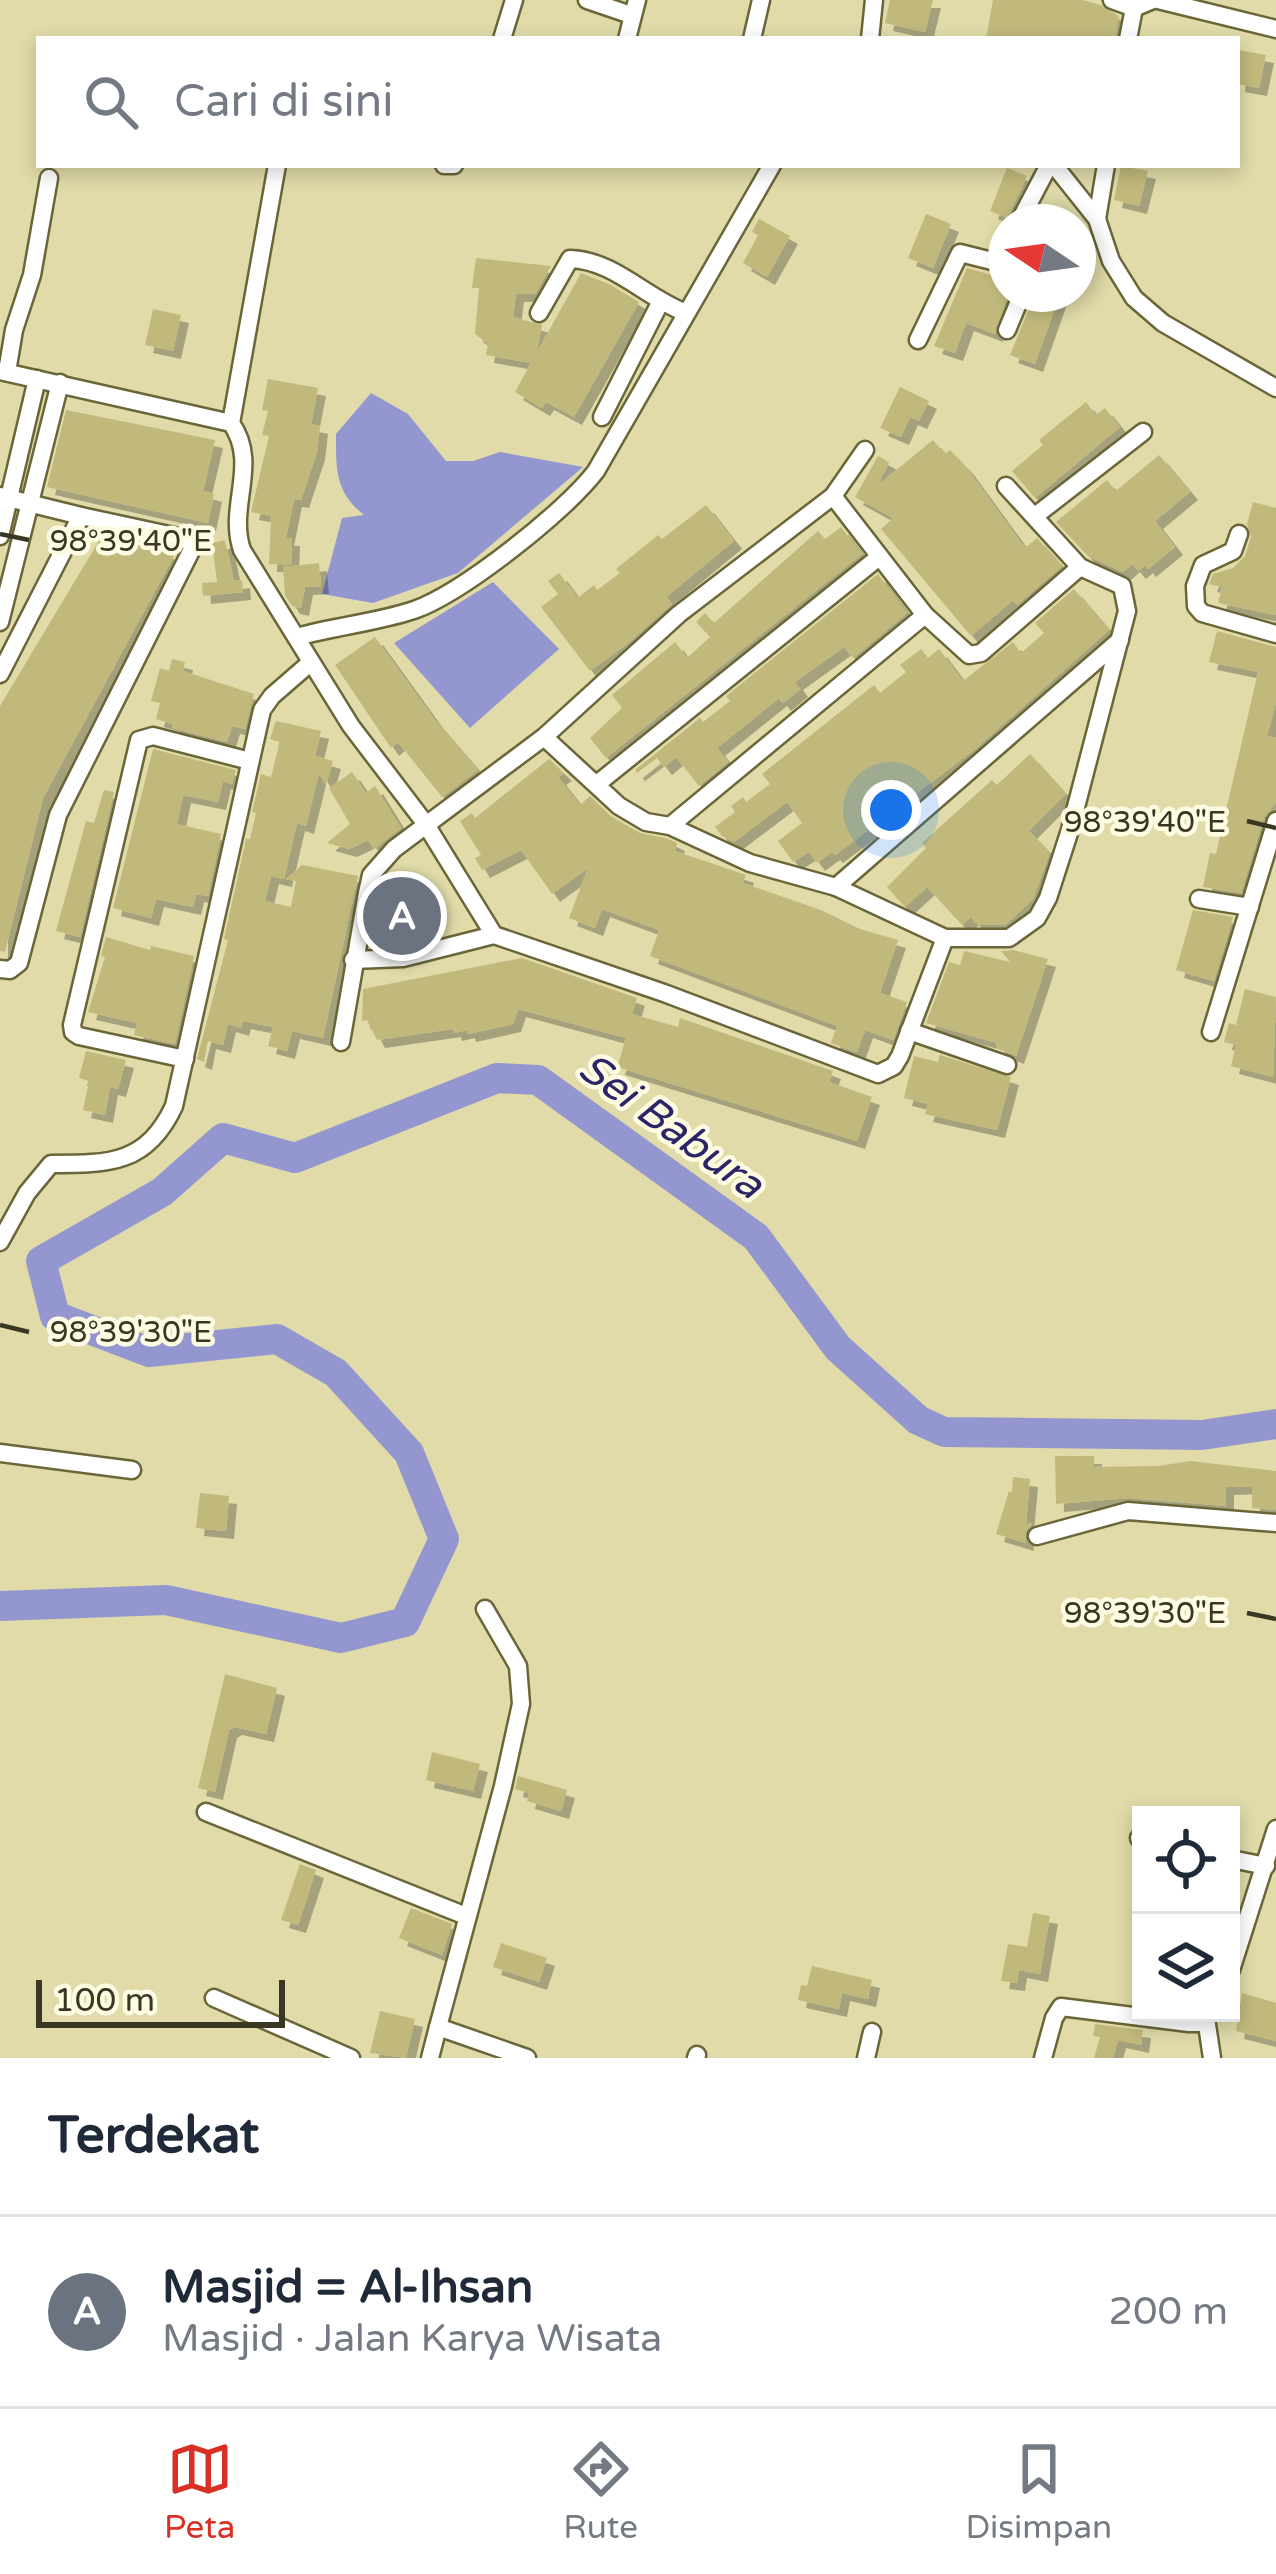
<!DOCTYPE html>
<html lang="id">
<meta charset="utf-8">
<style>
:root{--surface:#fff;--page:#f6f6f7;--text:#1f2937;--muted:#747a83;--line:#e0e1e3;--accent:#d93025}
body{margin:0;font-family:"Varela Round",sans-serif;background:var(--page);color:var(--text)}
.controls{position:absolute;right:36px;bottom:36px;display:grid;overflow:hidden;border-radius:0px;box-shadow:0 6px 18px #0003}
.controls button{width:108px;height:108px;display:grid;place-items:center;padding:0;border:0;border-bottom:3px solid var(--line);background:var(--surface);color:var(--text);font:60px sans-serif}
.compass{position:absolute;left:988px;top:204px;width:108px;height:108px;border-radius:50%;background:var(--surface);box-shadow:0 6px 18px #0003;rotate:283deg}
.scale{position:absolute;left:36px;bottom:30px;width:249px;box-sizing:border-box;padding-left:12px;border:6px solid #393723;border-top:0;font-size:33px;line-height:42px;white-space:nowrap;color:#393723;-webkit-text-stroke:9px #fdfbe2;paint-order:stroke}
.you{position:absolute;left:891px;top:810px;width:42px;height:42px;margin:-30px;border:9px solid #fff;border-radius:50%;background:#1a73e8;box-shadow:0 0 0 18px #1a73e833}
.badge{display:grid;place-items:center;width:78px;height:78px;border-radius:50%;background:var(--accent);color:#fff;font-size:39px;font-weight:700}
.pin{position:absolute;translate:-50% -50%;border:6px solid #fff;box-shadow:0 3px 12px #0006}
.list{margin:0;padding:0;list-style:none}
h2{display:flex;justify-content:space-between;align-items:center;height:156px;margin:0;padding:0 48px;font-size:51px}
h2 small{font-size:39px;font-weight:400;color:var(--muted)}
.list li{display:grid;grid-template-columns:78px 1fr auto;gap:36px;align-items:center;box-sizing:border-box;height:192px;padding:0 48px;border-top:3px solid var(--line)}
.list b{display:block;font-size:45px;white-space:nowrap}
.list p{margin:0;font-size:39px;white-space:nowrap;color:var(--muted)}
.list em{font-size:39px;font-style:normal;color:var(--muted)}
.icon{flex:none;width:66px;height:66px;fill:none;stroke:currentColor;stroke-width:2;stroke-linecap:round;stroke-linejoin:round}
.map{position:relative;flex:none;width:1276px;height:2058px;overflow:hidden}
.search{position:absolute;background:var(--surface);box-shadow:0 6px 18px #0003;left:36px;right:36px;top:36px;height:132px;display:flex;align-items:center;gap:30px;box-sizing:border-box;padding:0 42px;border-radius:0px;color:var(--muted);font-size:45px}
.sheet{height:348px;background:var(--surface)}
nav{display:flex;justify-content:space-around;align-items:center;box-sizing:border-box;height:168px;border-top:3px solid var(--line);background:var(--surface);font-size:33px;color:var(--muted)}
nav a{display:grid;justify-items:center;gap:6px}
nav .on{color:var(--accent)}
.map>svg:first-child{display:block}
</style>
<div class="map">
<svg width="1276" height="2058" viewBox="0 0 1276 2058">
<defs>
<filter id="shadow"><feDropShadow dx="8" dy="8" stdDeviation="0" flood-color="#0004"/></filter>
</defs>
<rect width="100%" height="100%" fill="#e0dba9"/>
<g fill="#9497cf">
<path d="M371 393 408 414 446 461H473L500 452 583 467 458 573 373 603 322 594 342 518 364 515C335 492 336 469 336 434Z"/>
<polygon points="493,582 559,649 470,728 394,643"/>
</g>
<g fill="none" stroke-linecap="round" stroke-linejoin="round">
<polyline stroke="#9497cf" stroke-width="30" points="0,1606 166,1600 341,1638 405,1622 444,1539 409,1453 336,1373 277,1339 149,1352 55,1316 41,1261 162,1192 223,1138 295,1158 497,1078 538,1080 756,1237 838,1348 918,1420 944,1432 1202,1435 1276,1424"/>
</g>
<g fill="#c1b97b" filter="url(#shadow)">
<polygon points="890,0 933,0 925,32 885,23"/>
<polygon points="993,0 1083,0 1101,5 1119,16 1115,39 986,39"/>
<polygon points="1239,50 1266,55 1259,88 1237,84"/>
<polygon points="1121,166 1148,171 1139,206 1114,200"/>
<polygon points="1007,168 1027,176 1007,218 990,211"/>
<polygon points="926,214 951,224 933,268 908,258"/>
<polygon points="759,219 790,236 767,277 743,263 758,235 752,232"/>
<polygon points="476,258 551,266 535,294 516,294 513,317 542,325 536,354 581,273 609,284 639,302 574,417 546,402 542,408 515,392 531,363 486,355 488,344 475,334 479,288 472,288"/>
<polygon points="967,268 1006,279 1008,294 995,334 966,323 955,353 934,346"/>
<polygon points="1035,294 1060,294 1035,364 1010,355"/>
<polygon points="153,309 181,315 173,351 145,345"/>
<polygon points="268,379 318,388 311,424 320,426 317,452 301,500 294,499 286,538 292,538 291,565 269,564 271,516 251,512 269,436 262,435 268,411 262,410"/>
<polygon points="900,387 929,401 919,421 910,417 901,437 880,428"/>
<polygon points="1086,402 1096,415 1105,408 1120,427 1035,498 1012,471 1043,445 1039,440"/>
<polygon points="66,410 215,440 203,491 214,494 208,523 47,487"/>
<polygon points="933,440 945,454 950,450 966,467 1025,548 1037,538 1062,566 1017,605 1013,600 971,636 881,529 893,518 855,497 878,456 889,462 878,485"/>
<polygon points="1159,455 1190,492 1155,521 1175,547 1148,569 1145,565 1138,571 1132,564 1123,572 1088,556 1056,522 1107,480 1116,491"/>
<polygon points="1253,502 1276,508 1276,615 1218,603 1222,587 1209,584 1213,574 1233,568 1245,556 1251,537 1247,524"/>
<polygon points="706,505 734,541 666,597 672,604 628,643 590,671 541,607 558,594 548,581 559,573 578,598 594,585 597,590 620,573 616,569 658,535 662,539"/>
<polygon points="841,527 862,554 606,758 590,738 622,708 612,695 675,642 687,658 710,637 696,622 705,613 714,623 818,531 825,539"/>
<polygon points="103,534 143,546 153,544 174,556 43,798 5,952 0,951 0,706"/>
<polygon points="225,540 234,581 242,580 243,592 203,596 202,583 217,582 212,543"/>
<polygon points="319,563 321,586 305,587 301,608 292,606 285,595 283,567"/>
<polygon points="878,574 907,613 853,658 844,647 795,682 800,689 783,703 779,698 717,748 728,762 699,786 676,757 664,767 657,758 637,773 635,770 700,718 703,722 730,701 726,696"/>
<polygon points="1074,589 1109,630 974,750 835,855 832,852 817,863 809,852 793,862 778,841 802,823 787,802 734,842 722,836 715,827 735,812 731,806 743,797 746,802 770,784 762,774 874,685 880,693 906,672 900,665 921,649 928,658 939,649 963,681 1013,642 1021,653 1044,633 1035,623"/>
<polygon points="1217,631 1276,647 1276,702 1267,736 1276,738 1276,802 1264,817 1241,893 1203,887 1210,853 1216,854 1258,672 1209,662"/>
<polygon points="375,637 435,720 478,770 442,797 398,742 391,748 335,665"/>
<polygon points="172,659 185,662 183,671 254,694 245,729 232,726 227,742 172,728 173,724 156,719 160,703 151,701 160,668 169,671"/>
<polygon points="276,721 321,731 315,756 333,761 326,785 319,773 306,826 297,823 284,879 271,876 265,901 291,907 296,881 286,879 302,865 358,876 323,1038 292,1031 287,1051 268,1046 273,1027 243,1021 241,1028 228,1024 223,1045 208,1041 204,1062 197,1059 228,940 224,939 246,839 250,839 256,813 252,812 261,774 271,777 280,742 270,739"/>
<polygon points="153,749 236,770 232,784 223,781 218,802 183,795 177,824 221,834 208,896 196,894 193,907 156,899 151,918 113,908"/>
<polygon points="1030,754 1066,794 1029,831 1050,852 1033,899 1005,925 978,925 971,917 962,925 927,887 906,906 902,904 887,887 926,848 922,843 992,780 997,785"/>
<polygon points="549,759 564,773 558,777 580,805 590,796 612,817 640,833 666,838 677,843 675,851 746,875 743,883 821,910 860,929 898,940 880,993 907,1002 893,1040 865,1030 857,1052 844,1048 831,1043 837,1026 650,956 659,930 602,909 595,928 569,918 588,868 552,894 521,850 482,870 475,858 481,855 460,821 472,813 475,818"/>
<polygon points="352,772 366,793 375,786 401,828 374,849 368,840 349,849 327,843 350,824 329,788"/>
<polygon points="104,790 114,792 80,937 56,931 86,821 94,823"/>
<polygon points="397,890 428,910 408,942 376,922"/>
<polygon points="1193,910 1233,917 1214,981 1176,970"/>
<polygon points="106,937 150,950 151,946 194,956 175,1044 134,1035 137,1023 88,1012 105,957 101,956"/>
<polygon points="1013,950 1048,959 1016,1056 996,1048 997,1043 926,1023 949,962 960,965 964,951 1010,962 1001,951"/>
<polygon points="522,958 637,998 632,1014 678,1027 680,1018 833,1071 829,1082 872,1097 857,1141 617,1067 626,1038 518,1009 513,1024 468,1034 467,1030 454,1033 453,1029 377,1040 367,1020 362,1021 363,989"/>
<polygon points="1245,989 1276,997 1273,1077 1231,1066 1236,1045 1224,1042 1229,1023 1236,1025"/>
<polygon points="86,1051 126,1060 118,1089 110,1087 105,1115 83,1110 89,1081 79,1078"/>
<polygon points="940,1055 1011,1077 997,1130 925,1114 928,1104 904,1098 914,1056 938,1062"/>
<polygon points="1055,1456 1094,1456 1094,1467 1159,1466 1190,1461 1276,1471 1276,1510 1252,1508 1252,1486 1226,1487 1226,1506 1129,1498 1056,1504"/>
<polygon points="1013,1477 1030,1479 1026,1523 1032,1524 1025,1532 1026,1543 996,1534 1009,1491 1012,1492"/>
<polygon points="200,1493 229,1496 226,1531 196,1528"/>
<polygon points="225,1674 277,1688 266,1734 234,1727 229,1730 215,1792 198,1788"/>
<polygon points="432,1752 480,1764 473,1791 426,1780"/>
<polygon points="518,1776 567,1790 561,1811 527,1801 529,1793 515,1789"/>
<polygon points="300,1864 316,1870 298,1925 281,1920"/>
<polygon points="411,1908 452,1924 442,1955 399,1938"/>
<polygon points="1033,1913 1050,1916 1040,1974 1019,1970 1017,1983 1001,1981 1008,1944 1027,1947"/>
<polygon points="501,1943 547,1958 539,1982 493,1967"/>
<polygon points="812,1966 872,1980 868,1999 842,1993 839,2009 798,2000 801,1985 807,1986"/>
<polygon points="1242,1993 1276,2003 1276,2041 1236,2031"/>
<polygon points="380,2011 415,2019 406,2058 370,2053"/>
<polygon points="1095,2024 1143,2030 1141,2045 1118,2040 1113,2058 1094,2058 1100,2037 1093,2036"/>
</g>
<g fill="none" stroke-linecap="round" stroke-linejoin="round">
<defs>
<g id="minor">
<polyline points="587,0 631,15"/>
<polyline points="1112,0 1134,8 1153,0"/>
<polyline points="1158,0 1276,29"/>
<polyline points="502,39 514,0"/>
<polyline points="627,39 637,0"/>
<polyline points="752,39 761,0"/>
<polyline points="870,39 874,0"/>
<polyline points="1128,39 1134,8"/>
<polyline points="444,165 454,165"/>
<polyline points="1054,165 1097,219 1111,261 1134,298 1163,323 1276,388"/>
<polyline points="1097,219 1106,165"/>
<polyline points="1019,222 1049,165"/>
<path d="M539 313 570 259C613 260 645 297 684 312"/>
<polyline points="1007,330 1022,294"/>
<polyline points="918,340 960,253 1000,263 1006,246"/>
<path d="M0 371 231 423C260 464 227 506 242 550L351 726 425 823 494 935 664 993 878 1074 894 1066 900 1056 945 938"/>
<polyline points="7,372 14,330 32,275 49,178"/>
<polyline points="602,417 660,303"/>
<polyline points="231,423 277,165"/>
<polyline points="0,496 81,516 0,674"/>
<polyline points="833,496 925,615 969,655 981,653 1080,567"/>
<polyline points="1035,516 1143,432"/>
<polyline points="1239,534 1233,551 1203,565 1195,586 1196,606 1202,613 1276,634"/>
<polyline points="0,536 37,379"/>
<polyline points="0,622 60,383"/>
<path d="M297 637C335 626 375 623 414 610 462 593 565 512 596 471L772 165"/>
<polyline points="544,737 619,806 646,822 670,826 750,863 836,887 945,938 1009,938 1037,918 1048,898 1070,830 1127,611 1122,586 1080,567 1006,486"/>
<polyline points="597,784 879,557"/>
<polyline points="670,826 925,615"/>
<polyline points="836,887 1120,640"/>
<polyline points="1199,899 1250,907"/>
<polyline points="353,960 403,958 494,935"/>
<polyline points="0,969 10,970 19,963 58,815 194,545 183,538 81,516"/>
<polyline points="909,1031 1007,1065"/>
<polyline points="1211,1032 1276,821"/>
<polyline points="341,1042 367,893 371,875 394,849 544,737 679,614 833,496 865,450"/>
<polyline points="185,1059 79,1036 73,1032 72,1025 139,740 153,736 250,761"/>
<path d="M0 1242 27 1193 51 1164C110 1164 147 1164 174 1106L262 710 272 696 310 663"/>
<polyline points="0,1453 132,1470"/>
<polyline points="1037,1536 1128,1511 1276,1523"/>
<polyline points="485,1609 518,1666 521,1704 503,1786 438,2027 527,2058"/>
<polyline points="206,1812 466,1916"/>
<polyline points="1139,1838 1141,1838"/>
<polyline points="1231,1859 1266,1866"/>
<polyline points="1231,1970 1276,1829"/>
<polyline points="214,1998 351,2058"/>
<polyline points="1206,2018 1212,2058"/>
<polyline points="430,2058 438,2027"/>
<polyline points="696,2058 697,2055"/>
<polyline points="866,2058 872,2032"/>
<polyline points="1043,2058 1054,2018 1061,2007 1189,2023 1198,2023 1210,2013"/>
</g>
</defs>
<use href="#minor" stroke="#6b6638" stroke-width="21"/>
<use href="#minor" stroke="#fff" stroke-width="16"/>
</g>
<path fill="none" stroke="#393723" stroke-width="4.5" d="M0 534 29 540M1247 821 1276 828M0 1325 29 1332M1247 1613 1276 1619"/>
<g text-anchor="middle" stroke-width="9" stroke-linejoin="round" paint-order="stroke">
<g font-size="42" font-style="italic" fill="#2b2466" stroke="#fdfbe2">
<text transform="translate(672 1125) rotate(36)" y="15">Sei Babura</text>
</g>
</g>
<g font-size="30" text-anchor="middle" fill="#393723" stroke="#fdfbe2" stroke-width="9" stroke-linejoin="round" paint-order="stroke">
<text x="131" y="551">98°39'40"E</text>
<text x="1145" y="832">98°39'40"E</text>
<text x="131" y="1342">98°39'30"E</text>
<text x="1145" y="1623">98°39'30"E</text>
</g>
</svg>
<div class="controls">
<button><svg class="icon" aria-label="locate" viewBox="0 0 24 24"><circle cx="12" cy="12" r="6"/><path d="M12 2v4M12 18v4M2 12h4M18 12h4"/></svg></button>
<button><svg class="icon" aria-label="layers" viewBox="0 0 24 24"><path d="M12 4l9 5-9 5-9-5zM3 14l9 5 9-5"/></svg></button>
</div>
<svg class="compass" viewBox="-18 -18 36 36"><path d="M0-13l5 13h-10z" fill="#e53935"/><path d="M0 13l5-13h-10z" fill="#747a83"/></svg>
<div class="scale">100 m</div>
<div class="you"></div>
<div class="pin badge" style="left:402px;top:916px;background:#6b7280">A</div>
<div class="search"><svg class="icon" aria-label="search" viewBox="0 0 24 24"><circle cx="10" cy="10" r="6"/><path d="M15 15l6 6"/></svg>Cari di sini</div>
</div>
<section class="sheet">
<h2>Terdekat<small></small></h2>
<ul class="list">
<li><span class="badge" style="background:#6b7280">A</span><div><b>Masjid = Al-Ihsan</b><p>Masjid · Jalan Karya Wisata</p></div><em>200 m</em></li>
</ul>
</section>
<nav>
<a class="on"><svg class="icon" aria-label="map" viewBox="0 0 24 24"><path d="M3 6l6-2 6 2 6-2v14l-6 2-6-2-6 2zM9 4v14M15 6v14"/></svg>Peta</a>
<a><svg class="icon" aria-label="directions" viewBox="0 0 24 24"><path d="M12 3l9 9-9 9-9-9zM9 14v-3h6M13 9l2 2-2 2"/></svg>Rute</a>
<a><svg class="icon" aria-label="saved" viewBox="0 0 24 24"><path d="M7 4h10v16l-5-4-5 4z"/></svg>Disimpan</a>
</nav>
